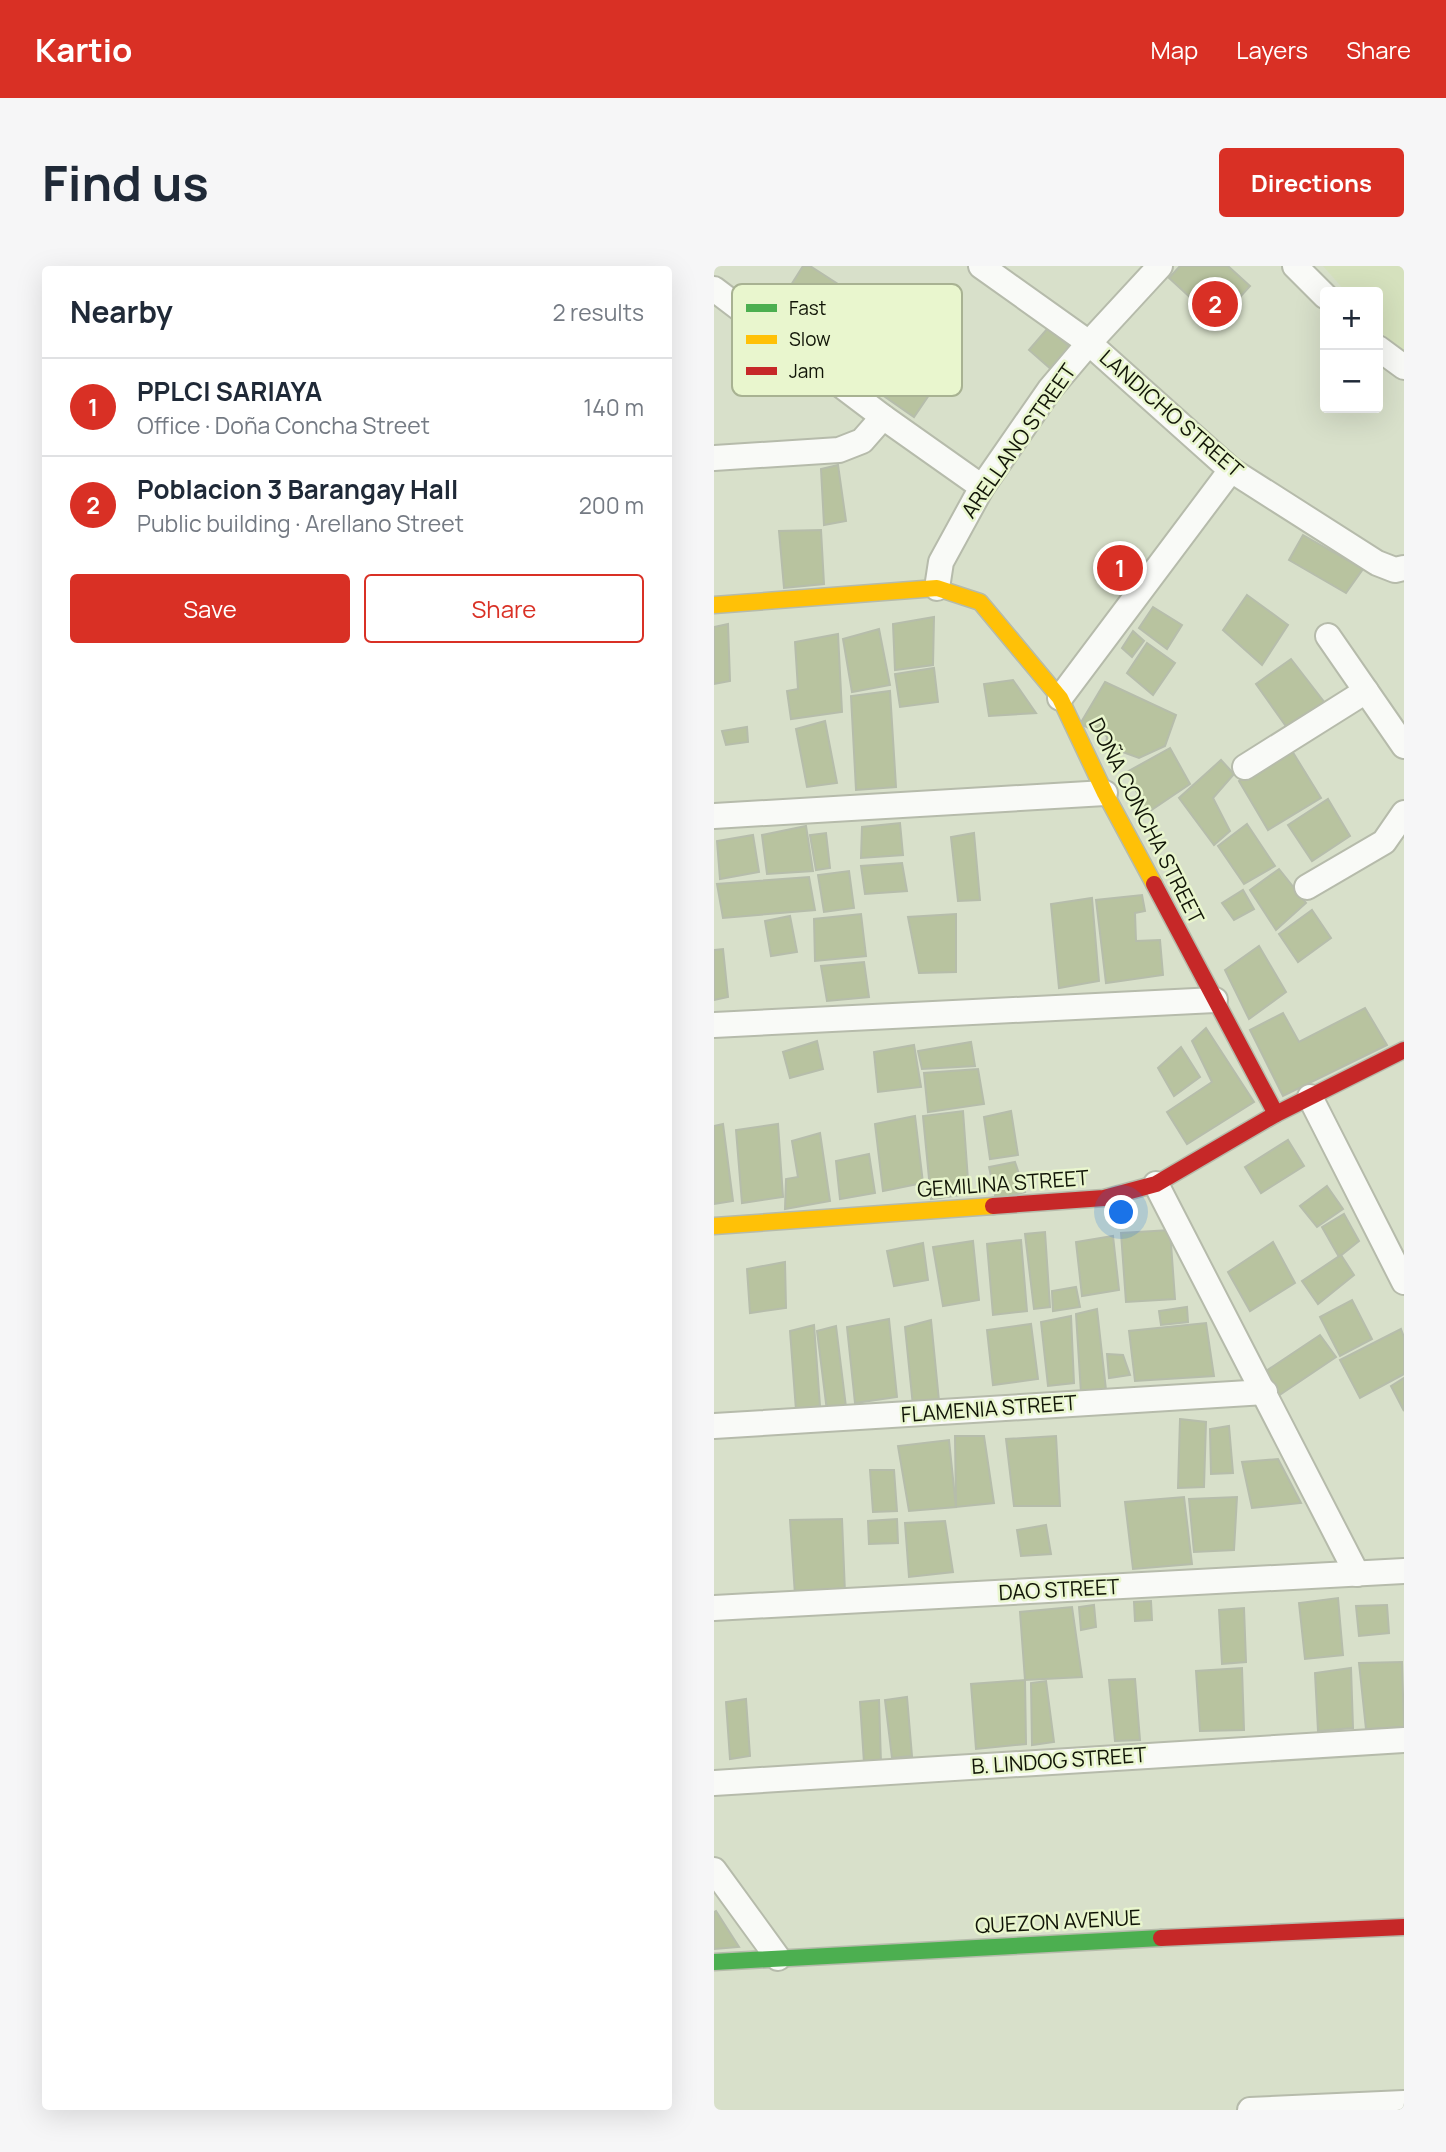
<!DOCTYPE html>
<meta charset="utf-8">
<style>
:root{--surface:#fff;--page:#f6f6f7;--text:#1f2937;--muted:#747a83;--line:#e0e1e3;--accent:#d93025}
body{margin:0;font-family:Manrope,sans-serif;background:var(--page);color:var(--text)}
.controls{position:absolute;right:21px;top:21px;display:grid;overflow:hidden;border-radius:7px;box-shadow:0 7px 28px #0002}
.controls button{width:63px;height:63px;display:grid;place-items:center;padding:0;border:0;border-bottom:2px solid var(--line);background:var(--surface);color:var(--text);font:35px sans-serif}
.you{position:absolute;left:408px;top:947px;width:24px;height:24px;margin:-18px;border:5px solid #fff;border-radius:50%;background:#1a73e8;box-shadow:0 0 0 10px #1a73e833}
.badge{display:grid;place-items:center;width:46px;height:46px;border-radius:50%;background:var(--accent);color:#fff;font-size:23px;font-weight:700}
.pin{position:absolute;translate:-50% -50%;border:4px solid #fff;box-shadow:0 2px 7px #0006}
.list{margin:0;padding:0;list-style:none}
h2{display:flex;justify-content:space-between;align-items:center;height:91px;margin:0;padding:0 28px;font-size:30px}
h2 small{font-size:23px;font-weight:400;color:var(--muted)}
.list li{display:grid;grid-template-columns:46px 1fr auto;gap:21px;align-items:center;box-sizing:border-box;height:98px;padding:0 28px;border-top:2px solid var(--line)}
.list b{display:block;font-size:26px;white-space:nowrap}
.list p{margin:0;font-size:23px;white-space:nowrap;color:var(--muted)}
.list em{font-size:23px;font-style:normal;color:var(--muted)}
.actions{display:flex;gap:14px;padding:21px 28px}
.actions a{flex:1;padding:16px 0;border:2px solid var(--accent);border-radius:7px;text-align:center;font-size:24px;color:var(--accent)}
.actions .main{background:var(--accent);color:#fff}
.map{position:relative;flex:none;width:690px;height:1844px;overflow:hidden;border-radius:7px}
header{display:flex;align-items:center;gap:42px;box-sizing:border-box;height:98px;padding:0 35px;background:var(--accent);color:#fff}
header strong{font-size:33px}
nav{display:flex;gap:38px;margin-inline-start:auto;font-size:24px}
.intro{display:flex;align-items:center;justify-content:space-between;box-sizing:border-box;height:168px;padding:0 42px}
h1{margin:0;font-size:49px}
.button{padding:18px 32px;border-radius:7px;background:var(--accent);color:#fff;font-size:24px;font-weight:700}
main{display:flex;gap:42px;padding:0 42px}
aside{flex:1;background:var(--surface);border-radius:7px;box-shadow:0 7px 28px #0002}
.map>svg:first-child{display:block}
</style>
<header>
<strong>Kartio</strong>
<nav><a>Map</a><a>Layers</a><a>Share</a></nav>
</header>
<div class="intro"><h1>Find us</h1><a class="button">Directions</a></div>
<main>
<aside>
<h2>Nearby<small>2 results</small></h2>
<ul class="list">
<li><span class="badge">1</span><div><b>PPLCI SARIAYA</b><p>Office · Doña Concha Street</p></div><em>140 m</em></li>
<li><span class="badge">2</span><div><b>Poblacion 3 Barangay Hall</b><p>Public building · Arellano Street</p></div><em>200 m</em></li>
</ul>
<div class="actions"><a class="main">Save</a><a>Share</a></div>
</aside>
<div class="map">
<svg width="690" height="1844" viewBox="0 0 690 1844">
<rect width="100%" height="100%" fill="#d8e0ca"/>
<polygon fill="#d5e1bd" points="609,0 690,0 690,92 664,62 664,26 632,26"/>
<g fill="#b8c39f" stroke="#b6bdab" stroke-width="2">
<polygon points="89,0 96,0 124,18 88,76 55,54"/>
<polygon points="466,0 514,0 536,20 503,56 455,12"/>
<polygon points="159,62 228,110 200,151 131,103"/>
<polygon points="334,62 357,82 338,104 315,84"/>
<polygon points="124,199 132,255 110,259 107,203"/>
<polygon points="107,264 110,318 70,322 65,265"/>
<polygon points="589,269 649,303 632,327 575,294"/>
<polygon points="533,329 574,359 548,399 509,364"/>
<polygon points="439,341 468,359 453,383 425,362"/>
<polygon points="220,351 219,399 181,404 179,358"/>
<polygon points="14,358 16,415 0,418 0,361"/>
<polygon points="165,363 176,419 138,426 129,373"/>
<polygon points="419,365 430,375 418,391 408,382"/>
<polygon points="124,368 128,446 77,453 73,425 84,423 81,376"/>
<polygon points="433,377 461,397 439,429 413,407"/>
<polygon points="577,393 611,437 574,463 542,418"/>
<polygon points="220,402 224,436 186,441 181,408"/>
<polygon points="299,414 322,447 275,450 270,418"/>
<polygon points="391,416 462,449 451,480 425,492 392,480 393,470 366,458"/>
<polygon points="176,425 182,521 142,524 137,430"/>
<polygon points="111,455 123,517 93,521 82,463"/>
<polygon points="33,461 34,476 12,479 8,465"/>
<polygon points="575,480 607,532 554,564 525,515"/>
<polygon points="456,482 476,518 433,547 413,506"/>
<polygon points="507,494 520,508 499,532 516,565 500,579 465,532"/>
<polygon points="614,533 636,570 598,595 574,559"/>
<polygon points="186,557 189,589 147,592 148,561"/>
<polygon points="533,558 561,600 530,618 504,580"/>
<polygon points="92,560 99,605 53,608 48,569"/>
<polygon points="112,567 116,602 102,604 96,569"/>
<polygon points="260,567 266,634 244,635 237,571"/>
<polygon points="39,569 45,606 6,613 3,575"/>
<polygon points="188,597 193,625 151,628 147,600"/>
<polygon points="565,603 592,637 562,664 536,624"/>
<polygon points="135,605 140,642 110,646 104,609"/>
<polygon points="95,611 101,644 9,652 3,618"/>
<polygon points="529,624 540,643 520,654 508,637"/>
<polygon points="428,629 431,645 421,647 422,675 446,674 449,709 392,717 382,634"/>
<polygon points="378,632 385,715 345,722 337,638"/>
<polygon points="598,644 617,672 584,696 565,668"/>
<polygon points="147,648 152,690 101,695 100,653"/>
<polygon points="242,648 242,706 205,707 194,651"/>
<polygon points="76,650 83,686 57,690 51,655"/>
<polygon points="545,680 572,726 535,753 511,704"/>
<polygon points="9,683 14,731 0,734 0,684"/>
<polygon points="150,696 155,731 113,735 107,700"/>
<polygon points="651,742 673,779 569,830 536,764 569,747 585,776"/>
<polygon points="492,762 540,836 473,878 453,846 498,816 478,775"/>
<polygon points="103,775 109,803 76,812 69,786"/>
<polygon points="257,776 261,800 208,803 204,785"/>
<polygon points="200,779 207,821 164,826 160,786"/>
<polygon points="467,781 486,811 460,830 444,802"/>
<polygon points="264,803 270,838 214,846 210,807"/>
<polygon points="249,845 255,928 217,933 209,850"/>
<polygon points="297,845 304,889 276,893 270,851"/>
<polygon points="201,850 209,917 169,925 161,858"/>
<polygon points="9,858 19,935 0,938 0,860"/>
<polygon points="64,858 69,931 28,937 22,864"/>
<polygon points="106,867 116,935 71,943 72,913 84,911 78,875"/>
<polygon points="574,874 590,900 547,927 531,901"/>
<polygon points="155,888 161,927 126,933 122,895"/>
<polygon points="301,896 311,926 282,934 275,901"/>
<polygon points="613,920 629,943 603,961 586,940"/>
<polygon points="630,948 645,975 625,991 608,961"/>
<polygon points="456,964 461,1033 412,1036 407,967"/>
<polygon points="331,966 336,1041 320,1043 311,968"/>
<polygon points="399,970 405,1024 368,1030 362,976"/>
<polygon points="307,974 313,1045 279,1049 273,978"/>
<polygon points="259,975 265,1034 229,1040 219,981"/>
<polygon points="559,976 581,1017 536,1045 514,1006"/>
<polygon points="209,977 214,1014 180,1020 173,985"/>
<polygon points="627,989 640,1009 604,1038 588,1015"/>
<polygon points="71,996 72,1042 36,1047 33,1003"/>
<polygon points="362,1021 366,1041 339,1045 338,1025"/>
<polygon points="638,1034 658,1073 626,1090 606,1051"/>
<polygon points="473,1041 474,1056 447,1059 445,1045"/>
<polygon points="383,1043 392,1124 367,1127 362,1048"/>
<polygon points="357,1050 360,1117 334,1120 327,1056"/>
<polygon points="175,1053 183,1131 141,1137 133,1061"/>
<polygon points="217,1054 225,1135 199,1140 191,1061"/>
<polygon points="492,1057 500,1110 421,1115 415,1065"/>
<polygon points="317,1058 324,1113 279,1119 273,1064"/>
<polygon points="100,1059 106,1140 82,1144 76,1065"/>
<polygon points="122,1060 132,1141 113,1145 103,1065"/>
<polygon points="687,1063 690,1071 690,1108 646,1132 626,1094"/>
<polygon points="606,1069 622,1091 564,1130 552,1105"/>
<polygon points="393,1088 409,1089 416,1109 395,1112"/>
<polygon points="690,1112 690,1145 677,1120"/>
<polygon points="466,1153 492,1156 490,1221 464,1222"/>
<polygon points="515,1160 519,1207 497,1208 496,1163"/>
<polygon points="241,1170 270,1170 280,1237 242,1241"/>
<polygon points="342,1170 346,1240 300,1240 292,1173"/>
<polygon points="235,1174 242,1241 195,1245 184,1180"/>
<polygon points="564,1193 587,1237 538,1242 528,1196"/>
<polygon points="156,1204 180,1204 183,1245 159,1246"/>
<polygon points="470,1231 478,1298 419,1303 411,1236"/>
<polygon points="523,1231 520,1284 480,1286 475,1233"/>
<polygon points="128,1253 131,1327 81,1329 76,1254"/>
<polygon points="183,1253 184,1277 155,1278 154,1255"/>
<polygon points="231,1255 239,1306 195,1311 191,1257"/>
<polygon points="332,1259 337,1288 307,1290 303,1264"/>
<polygon points="624,1332 629,1389 591,1393 585,1337"/>
<polygon points="437,1335 438,1354 421,1355 420,1336"/>
<polygon points="380,1339 382,1361 367,1364 365,1341"/>
<polygon points="673,1339 675,1367 645,1370 642,1340"/>
<polygon points="358,1341 368,1411 311,1414 306,1346"/>
<polygon points="530,1342 532,1396 508,1398 505,1344"/>
<polygon points="688,1396 690,1461 652,1463 645,1397"/>
<polygon points="528,1402 530,1464 486,1465 482,1405"/>
<polygon points="637,1402 639,1462 604,1465 601,1407"/>
<polygon points="421,1413 426,1474 401,1475 395,1414"/>
<polygon points="311,1414 312,1478 262,1483 257,1418"/>
<polygon points="332,1415 340,1476 318,1479 317,1417"/>
<polygon points="193,1431 198,1490 178,1492 171,1434"/>
<polygon points="32,1433 36,1490 16,1493 12,1436"/>
<polygon points="165,1434 167,1497 150,1497 146,1436"/>
<polygon points="2,1645 25,1681 0,1683 0,1646"/>
</g>
<g fill="none" stroke-linecap="round" stroke-linejoin="round">
<defs>
<g id="street">
<polyline points="267,0 375,77 517,204 663,297 681,304 690,302"/>
<polyline points="581,0 611,30"/>
<polyline points="0,23 169,151 268,221"/>
<polyline points="664,82 690,101"/>
<polyline points="0,192 125,184 148,175 169,151"/>
<polyline points="223,322 227,296 268,221 336,123 375,77 446,0"/>
<polyline points="614,370 690,480"/>
<polyline points="346,432 517,204"/>
<polyline points="531,501 652,425"/>
<polyline points="0,550 391,527"/>
<polyline points="593,621 670,576 690,547"/>
<polyline points="0,759 501,734"/>
<polyline points="596,831 690,1016"/>
<polyline points="442,918 643,1308"/>
<polyline points="0,1160 551,1126"/>
<polyline points="0,1342 690,1305"/>
<polyline points="0,1517 690,1474"/>
<polyline points="0,1604 64,1692"/>
<polyline points="536,1844 690,1837"/>
</g>
<polyline id="fast" points="0,1696 447,1672"/>
<g id="slow">
<polyline points="0,339 223,322 266,336 346,432 391,527 440,618"/>
<polyline points="0,960 279,940"/>
</g>
<g id="jam">
<polyline points="440,618 562,848"/>
<polyline points="279,940 390,932 442,918 562,848 690,784"/>
<polyline points="447,1672 690,1661"/>
</g>
</defs>
<use href="#street" stroke="#b6bbab" stroke-width="28"/>
<use href="#fast" stroke="#b6bbab" stroke-width="19"/>
<use href="#slow" stroke="#b6bbab" stroke-width="19"/>
<use href="#jam" stroke="#b6bbab" stroke-width="19"/>
<use href="#street" stroke="#f9faf7" stroke-width="24"/>
<use href="#fast" stroke="#4caf50" stroke-width="16"/>
<use href="#slow" stroke="#ffc107" stroke-width="16"/>
<use href="#jam" stroke="#c62828" stroke-width="16"/>
</g>
<g text-anchor="middle" stroke-width="5" stroke-linejoin="round" paint-order="stroke">
<g font-size="21" fill="#111507" stroke="#e9f6ce">
<text transform="translate(457 148) rotate(41)" y="7">LANDICHO STREET</text>
<text transform="translate(305 175) rotate(-55)" y="7">ARELLANO STREET</text>
<text transform="translate(432 555) rotate(63)" y="7">DOÑA CONCHA STREET</text>
<text transform="translate(289 918) rotate(-4)" y="7">GEMILINA STREET</text>
<text transform="translate(275 1143) rotate(-4)" y="7">FLAMENIA STREET</text>
<text transform="translate(345 1324) rotate(-3)" y="7">DAO STREET</text>
<text transform="translate(345 1495) rotate(-4)" y="7">B. LINDOG STREET</text>
<text transform="translate(344 1656) rotate(-3)" y="7">QUEZON AVENUE</text>
</g>
</g>
<rect x="18" y="18" width="230" height="112" rx="10" fill="#e9f6ce" stroke="#a8b292" stroke-width="2"/>
<rect x="32" y="38" width="31" height="8" fill="#4caf50"/>
<rect x="32" y="69" width="31" height="9" fill="#ffc107"/>
<rect x="32" y="101" width="31" height="8" fill="#c62828"/>
<g font-size="19" fill="#111507">
<text x="75" y="49">Fast</text>
<text x="75" y="80">Slow</text>
<text x="75" y="112">Jam</text>
</g>
</svg>
<div class="controls">
<button>+</button>
<button>−</button>
</div>
<div class="you"></div>
<div class="pin badge" style="left:406px;top:302px">1</div>
<div class="pin badge" style="left:501px;top:38px">2</div>
</div>
</main>
